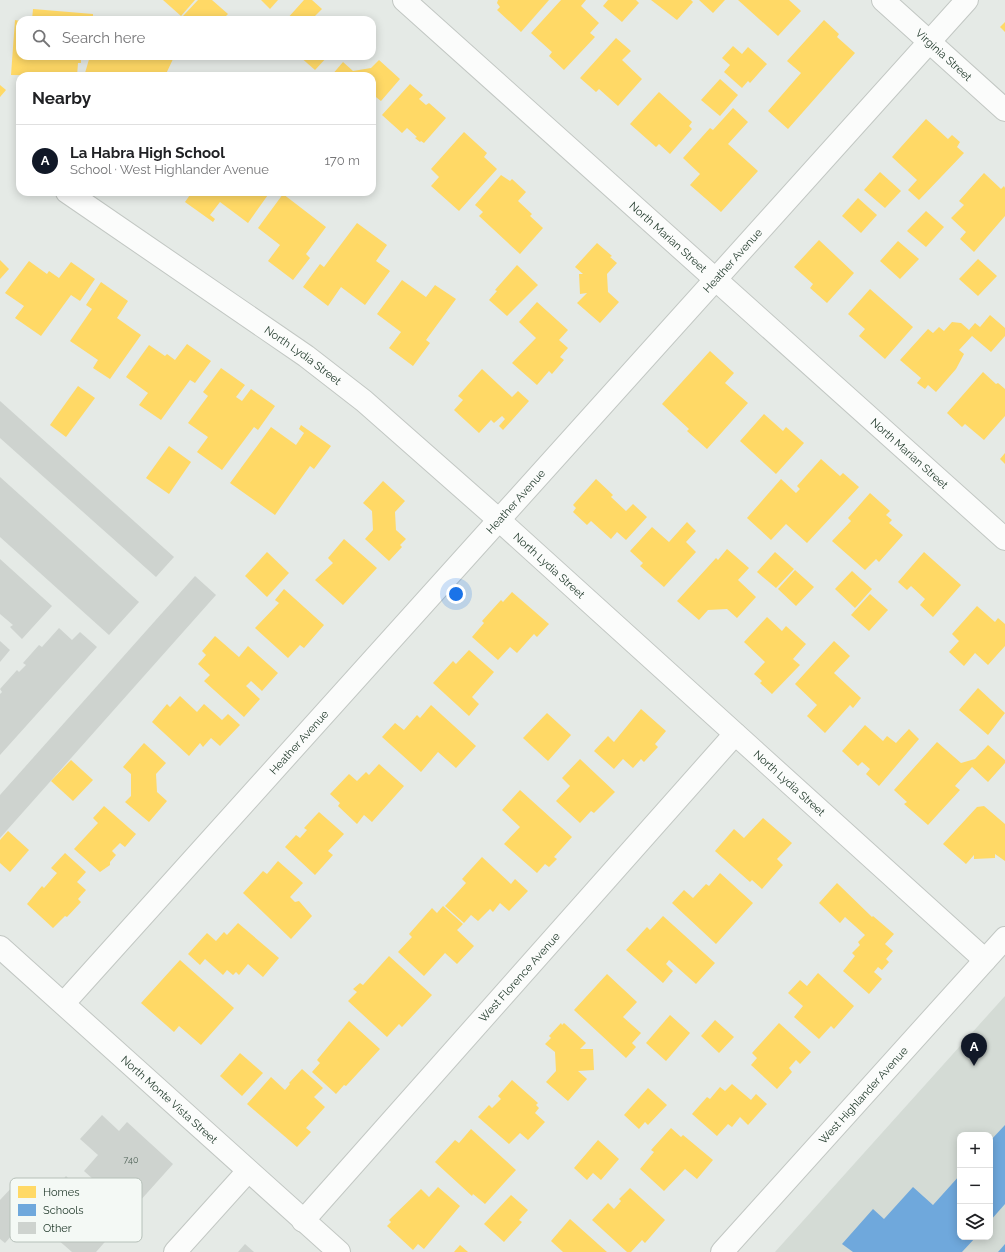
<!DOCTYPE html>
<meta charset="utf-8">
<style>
:root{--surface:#fff;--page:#f6f6f6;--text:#202124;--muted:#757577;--line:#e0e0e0;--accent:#111827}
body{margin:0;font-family:Raleway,sans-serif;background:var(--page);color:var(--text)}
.controls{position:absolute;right:12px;bottom:12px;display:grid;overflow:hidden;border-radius:8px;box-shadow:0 2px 10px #0003}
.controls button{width:36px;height:36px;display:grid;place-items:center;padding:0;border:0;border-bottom:1px solid var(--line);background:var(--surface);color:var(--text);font:20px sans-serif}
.you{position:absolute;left:456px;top:594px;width:14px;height:14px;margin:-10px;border:3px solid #fff;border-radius:50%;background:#1a73e8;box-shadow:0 0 0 6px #1a73e833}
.badge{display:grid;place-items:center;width:26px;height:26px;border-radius:50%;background:var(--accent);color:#fff;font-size:13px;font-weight:700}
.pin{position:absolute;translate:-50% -33px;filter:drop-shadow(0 1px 2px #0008)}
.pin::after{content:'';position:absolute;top:21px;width:14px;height:12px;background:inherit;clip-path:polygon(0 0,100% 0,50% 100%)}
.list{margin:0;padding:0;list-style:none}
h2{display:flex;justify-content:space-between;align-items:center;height:52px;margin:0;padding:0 16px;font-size:17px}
h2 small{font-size:13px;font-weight:400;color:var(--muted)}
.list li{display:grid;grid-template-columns:26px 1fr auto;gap:12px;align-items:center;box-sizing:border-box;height:72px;padding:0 16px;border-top:1px solid var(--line)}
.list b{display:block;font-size:15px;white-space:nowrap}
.list p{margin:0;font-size:13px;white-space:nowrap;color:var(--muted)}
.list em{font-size:13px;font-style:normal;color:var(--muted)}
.icon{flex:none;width:22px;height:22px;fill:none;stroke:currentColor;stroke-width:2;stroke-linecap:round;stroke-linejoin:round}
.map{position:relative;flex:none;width:1005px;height:1252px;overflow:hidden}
.search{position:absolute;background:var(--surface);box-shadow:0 2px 10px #0003;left:16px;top:16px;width:360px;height:44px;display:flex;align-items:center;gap:10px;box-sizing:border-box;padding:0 14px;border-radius:12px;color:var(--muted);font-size:15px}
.panel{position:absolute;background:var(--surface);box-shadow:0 2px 10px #0003;left:16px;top:72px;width:360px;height:124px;border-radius:12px}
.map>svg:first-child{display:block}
</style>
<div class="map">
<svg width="1005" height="1252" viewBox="0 0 1005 1252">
<rect width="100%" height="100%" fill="#e5eae6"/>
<path fill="#d4dbd5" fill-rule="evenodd" d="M1005 996V1252H775ZM960 1135H990V1237H960Z"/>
<g fill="#ffd966">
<polygon points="163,0 195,0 181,16"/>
<polygon points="198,0 212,0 228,14 222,20 187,20 183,16"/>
<polygon points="261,0 278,0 270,9"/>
<polygon points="304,0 312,0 322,9 314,17 317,20 286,20"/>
<polygon points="498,0 549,0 521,32 497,10 500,7 497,3"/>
<polygon points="561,0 586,0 581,6 599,23 590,33 595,37 564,70 549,56 552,52 531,33"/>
<polygon points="608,0 636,0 639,3 622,22 603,6"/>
<polygon points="651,0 691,0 693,2 677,20"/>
<polygon points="699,0 725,0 713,13"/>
<polygon points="738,0 789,0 801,11 778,36"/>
<polygon points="33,9 93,14 93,20 32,20"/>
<polygon points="15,20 20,21 20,56 81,56 81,63 78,63 77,76 11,75"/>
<polygon points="824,20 839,34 837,37 855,53 788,129 768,111 801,73 787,61"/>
<polygon points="1005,22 1005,32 1000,27"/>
<polygon points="616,38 631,51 622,60 642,79 618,106 599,89 596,92 580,78"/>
<polygon points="733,46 742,54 748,47 767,64 750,83 748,81 742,88 724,72 730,65 722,58"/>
<polygon points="90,56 150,57 167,56 173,59 165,76 91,76 85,73"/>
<polygon points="299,56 328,56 315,70"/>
<polygon points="379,60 400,79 381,101 372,94 372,76 331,76 343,62 353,71 371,68"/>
<polygon points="720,79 738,95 720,116 701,100"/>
<polygon points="410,84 423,95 419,99 426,105 429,103 446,118 424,143 421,141 420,142 415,138 417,137 407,128 402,133 382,115"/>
<polygon points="0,85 6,90 0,97"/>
<polygon points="659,92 692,122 689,126 692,129 670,154 659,144 656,147 630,124"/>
<polygon points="733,108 748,122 728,144 758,171 721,212 690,185 700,174 683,158 710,128 713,130"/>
<polygon points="926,119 948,139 952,135 960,142 957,147 964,153 919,200 908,190 917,180 892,157"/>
<polygon points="464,132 487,153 484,157 497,169 459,211 431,186 439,177 431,169"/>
<polygon points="880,172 901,191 885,208 864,190"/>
<polygon points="984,173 1001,189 1004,186 1005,188 1005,216 974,252 960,239 966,232 951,218 964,205 959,201"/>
<polygon points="501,175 510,181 512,179 526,192 518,201 532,214 530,216 543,228 520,254 479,216 483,212 475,205"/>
<polygon points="192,192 270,192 248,223 220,202 210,215 215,219 213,222 185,202"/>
<polygon points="283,194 326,227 306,254 310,258 293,280 268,261 280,245 258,228"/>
<polygon points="858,198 877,215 861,233 842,216"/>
<polygon points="926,211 944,227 926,247 907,231"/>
<polygon points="357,223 387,245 376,261 390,271 365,305 341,287 328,306 303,287 320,264 324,267"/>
<polygon points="819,240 854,273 827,303 810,288 813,284 794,267"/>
<polygon points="898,241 919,259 900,279 880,261"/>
<polygon points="597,243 612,256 610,257 617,263 607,274 608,292 619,302 600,323 577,303 587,293 580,294 579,274 583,274 575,267"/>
<polygon points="978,259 997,276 978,296 959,279"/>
<polygon points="0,260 9,269 0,279"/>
<polygon points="29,261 47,274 49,271 59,278 71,262 95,279 80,301 71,295 41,336 15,318 24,306 5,293"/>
<polygon points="517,265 538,285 507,316 489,300 497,291 495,290"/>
<polygon points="402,280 426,297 435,285 456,299 426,340 430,343 413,366 389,348 401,332 377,314"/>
<polygon points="101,282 128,301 117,318 141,335 110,379 93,368 98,360 70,341 92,309 86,305"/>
<polygon points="870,289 913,327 885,359 859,336 865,329 848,314"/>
<polygon points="537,302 568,330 559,340 568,348 560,357 564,360 552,374 549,371 537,385 512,363 536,338 519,322"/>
<polygon points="990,315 1005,328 1005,336 991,352 972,336 959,350 964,354 956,369 936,392 928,385 925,389 917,383 921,378 900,360 928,329 933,333 939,327 944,331 952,322 961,323 969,330 975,323 980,327"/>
<polygon points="187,344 211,361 195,383 190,380 161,420 139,405 148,393 126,377 149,345 165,356 167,354 175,360"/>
<polygon points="710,351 734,373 725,383 748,403 707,449 687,431 689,429 662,404"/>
<polygon points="221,368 245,385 236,397 242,401 251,389 275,406 258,430 254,427 222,470 197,452 208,437 188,423 208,396 203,392"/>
<polygon points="482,369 512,397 518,391 529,401 503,430 499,426 505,419 502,416 494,423 491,420 479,433 454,410 463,400 458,396"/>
<polygon points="983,372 996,384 998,383 1005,389 1005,416 984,440 965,424 962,427 947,413"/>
<polygon points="78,386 95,398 66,437 50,425"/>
<polygon points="764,414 783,431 786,427 804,443 776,474 740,441"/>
<polygon points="301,425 331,446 314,469 310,466 275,515 230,483 271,427 296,445 304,433 299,429"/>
<polygon points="169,446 191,462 169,494 146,478"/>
<polygon points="1005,453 1005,464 1000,459"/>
<polygon points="821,459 840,476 843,473 859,487 807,543 786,524 771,540 747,518 781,479 796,493 800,489 797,486"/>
<polygon points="596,479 613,495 611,497 626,511 633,504 647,517 626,540 617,532 611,539 591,521 587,525 573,512 576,508 573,505"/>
<polygon points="383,481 405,501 395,512 396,530 406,539 400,545 402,547 389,561 365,539 373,530 372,511 363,503"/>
<polygon points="870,493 890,511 886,515 892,520 889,523 903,535 879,562 876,559 865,570 832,541 851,521 848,518"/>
<polygon points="687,522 696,531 686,542 696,552 664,587 640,566 643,563 630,551 652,527 669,542"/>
<polygon points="344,539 377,568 343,605 315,580 333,563 328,558"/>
<polygon points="727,549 749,568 738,580 756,597 737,618 727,609 708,610 699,620 677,601 716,558 718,560"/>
<polygon points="267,552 289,573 267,597 245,576"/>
<polygon points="775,552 794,569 776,588 757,572"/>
<polygon points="924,552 961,585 933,617 920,605 925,599 911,586 907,590 898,582"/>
<polygon points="795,570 814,587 796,606 778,589"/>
<polygon points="852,571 872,589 855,608 835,589"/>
<polygon points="284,589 324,625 304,648 300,645 288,658 255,628 279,603 275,600"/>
<polygon points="512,592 549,624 537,637 534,634 517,653 510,647 498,660 472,637 484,623 482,621 501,600 503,602"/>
<polygon points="870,594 888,610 869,631 851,615"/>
<polygon points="977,606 995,622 998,618 1005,624 1005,646 988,665 975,653 964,666 949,652 959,641 952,634"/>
<polygon points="767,617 782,631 786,626 806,644 793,659 800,665 772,694 760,683 762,681 754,674 765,662 744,642"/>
<polygon points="215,636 239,657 248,646 278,673 262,691 251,681 246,686 260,699 244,717 204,681 210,675 198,664 206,655 202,651"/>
<polygon points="834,641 850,656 834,673 861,698 853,708 850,705 825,733 807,716 817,705 795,684"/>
<polygon points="469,650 494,672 472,697 479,704 469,716 433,683 453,661 456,664"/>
<polygon points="978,688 1005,713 988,735 959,710"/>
<polygon points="180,696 197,712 204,704 222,720 228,714 240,725 220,746 211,738 203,747 200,743 189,756 152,722 167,704 170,707"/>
<polygon points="431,705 476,746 456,768 438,752 421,772 382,737 395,723 404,730 417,715 420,718"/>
<polygon points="641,709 666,731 655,744 658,747 644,762 641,759 633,768 623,759 614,769 594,751 608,736 614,742"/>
<polygon points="547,713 571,735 548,761 523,738"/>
<polygon points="865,725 883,741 887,736 896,743 909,729 919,739 879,786 866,774 870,769 862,762 858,766 842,751"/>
<polygon points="937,742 961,763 975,759 988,745 1005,760 1005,763 988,782 972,767 955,786 960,790 928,825 904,804 907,802 894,790"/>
<polygon points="144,743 166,763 156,774 157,792 167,801 149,822 125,802 131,796 131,774 123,767"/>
<polygon points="580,759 615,792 594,813 591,811 580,823 556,801 570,786 562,778"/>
<polygon points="71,760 93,780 73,801 51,781"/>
<polygon points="379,764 404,786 372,822 364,815 357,824 338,806 340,803 330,794 349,774 357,781 366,772 369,775"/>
<polygon points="520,790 572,837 554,857 557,859 549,867 545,864 537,873 504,844 520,827 502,810"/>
<polygon points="104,806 136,834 125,847 120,843 112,851 116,855 110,862 110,865 100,872 74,849 98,823 93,818"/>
<polygon points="984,806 1005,824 1005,861 995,854 995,858 974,859 974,855 966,864 943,844 977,807"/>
<polygon points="319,812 344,834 328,851 333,855 315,875 285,847 296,835 300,838 307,830 304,828"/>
<polygon points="763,818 792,843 777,859 783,865 762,889 752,880 750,882 715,851 734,829 744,838"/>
<polygon points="8,831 29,850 10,872 0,863 0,840"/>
<polygon points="65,853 86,872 77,882 86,890 78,899 81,902 67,917 65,916 53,928 27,904 42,886 44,888 57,873 51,868"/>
<polygon points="482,857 511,884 515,879 528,891 509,911 500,903 493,912 490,909 478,921 471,915 464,923 445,906 466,883 462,879"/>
<polygon points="278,861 303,883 290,897 295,902 299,901 312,916 291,939 243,893 263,871 267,874"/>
<polygon points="720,873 753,903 716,944 672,903 684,890 693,898 706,884 709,886"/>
<polygon points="837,883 872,917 873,916 894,934 885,944 893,951 886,959 889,962 882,970 878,967 874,972 882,979 869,994 843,971 855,956 852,953 860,945 858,942 865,935 845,917 840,923 819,903"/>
<polygon points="443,906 463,924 457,930 474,946 457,964 445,953 424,976 398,952 412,937 409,934 432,908 437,913"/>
<polygon points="663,916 715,963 696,984 669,960 666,964 673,971 663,983 626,950 647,927 650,930"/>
<polygon points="238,923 279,958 263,977 248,964 239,975 236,972 233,975 227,970 223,975 205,959 200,965 188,954 207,933 216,941 224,932 227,935"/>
<polygon points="389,956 432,995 402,1027 399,1024 387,1037 348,1001 357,992 353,989 360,983 363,985"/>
<polygon points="180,960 234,1008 201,1045 179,1026 174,1032 141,1003"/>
<polygon points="818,973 854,1006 834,1029 831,1026 819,1039 794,1017 803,1006 788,993 800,980 807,986"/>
<polygon points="607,974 637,1002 623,1017 641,1033 632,1043 636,1047 626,1058 574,1010"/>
<polygon points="670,1015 690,1033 666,1061 646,1043"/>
<polygon points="715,1020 734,1037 719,1053 701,1036"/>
<polygon points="349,1021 380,1049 346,1086 344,1085 336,1094 312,1072 320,1063 317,1060"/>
<polygon points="561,1023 562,1025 564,1023 586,1043 580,1049 593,1049 594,1070 578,1071 587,1079 568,1101 546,1082 556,1071 555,1052 545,1044 551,1038 549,1036"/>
<polygon points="779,1023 811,1052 800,1064 796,1060 789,1068 792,1072 777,1089 751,1065 757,1058 752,1053"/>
<polygon points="240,1053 263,1073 242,1096 220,1076"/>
<polygon points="302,1069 323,1088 314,1097 325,1107 306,1128 311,1132 297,1147 247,1104 271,1077 285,1090 290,1084 289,1083"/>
<polygon points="512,1080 538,1103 536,1105 539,1108 535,1113 545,1122 528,1140 520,1133 509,1144 478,1117 489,1105 492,1108 501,1099 498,1096"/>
<polygon points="732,1084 751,1100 756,1094 767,1104 748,1125 740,1117 732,1127 728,1124 717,1136 692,1114 707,1097 710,1099 720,1087 725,1091"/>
<polygon points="648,1088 667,1105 648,1125 645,1122 639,1129 624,1115"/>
<polygon points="671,1128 681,1137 683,1135 713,1160 697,1179 685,1169 664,1191 640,1169 654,1152 651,1150"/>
<polygon points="471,1129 516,1170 485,1204 473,1194 472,1196 435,1162 455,1140 459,1143"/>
<polygon points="598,1140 619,1159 601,1180 593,1173 587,1180 574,1168"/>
<polygon points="438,1187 460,1206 424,1249 418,1244 413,1250 387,1226 391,1222 389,1220 421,1189 429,1197"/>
<polygon points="630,1188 665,1220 645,1243 642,1240 631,1252 627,1252 592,1220 608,1203 614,1209 621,1201 619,1199"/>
<polygon points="511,1195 528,1210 519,1220 522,1222 504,1242 484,1224"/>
<polygon points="570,1219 607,1252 563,1252 551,1241"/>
<polygon points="460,1245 468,1252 454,1252"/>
</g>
<g fill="#6fa8dc">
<polygon points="1005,1125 1005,1204 990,1221 990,1141"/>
<polygon points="960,1175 960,1237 976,1237 962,1252 853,1252 842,1244 873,1209 884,1219 913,1187 933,1205"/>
<polygon points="1005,1244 1005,1252 998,1252"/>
</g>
<g fill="#ced3cf">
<polygon points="0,401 174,557 156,577 0,438"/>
<polygon points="0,477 139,602 109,635 0,537"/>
<polygon points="0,559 52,606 22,639 10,627 13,625 0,614"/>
<polygon points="195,576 216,595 0,838 0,795"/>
<polygon points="59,628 72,640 80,632 97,647 0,755 0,694 2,692 0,689 17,670 19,672 26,665 23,663 39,645 42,647"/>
<polygon points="0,641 10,650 0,662"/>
<polygon points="102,1115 119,1131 127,1122 173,1164 130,1212 84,1171 98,1155 80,1139"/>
<polygon points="66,1176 74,1184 76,1182 80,1186 85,1181 126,1218 96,1252 72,1252 49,1232 64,1215 46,1199"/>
<polygon points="16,1183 39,1204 5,1243 0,1239 0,1200"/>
<polygon points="245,1244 254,1252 238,1252"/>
</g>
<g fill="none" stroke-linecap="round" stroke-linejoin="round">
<defs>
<g id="minor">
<path id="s1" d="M404 0 1005 539"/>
<path id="s2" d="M883 0 1005 110"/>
<path id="s3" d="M67 192 306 356 364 401 499 520 985 960"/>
<path id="s4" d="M0 947 339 1252"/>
<path id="s5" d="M64 1003 967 0"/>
<path id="s6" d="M303 1221 735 734"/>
<polyline points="175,1252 248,1171"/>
<path id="s7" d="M722 1252 1005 938"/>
</g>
</defs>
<use href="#minor" stroke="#c2c7c3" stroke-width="24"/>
<use href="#minor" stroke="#fbfcfb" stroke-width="22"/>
</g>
<g text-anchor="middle" stroke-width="4" stroke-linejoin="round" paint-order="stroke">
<g font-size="9" fill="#4f6257">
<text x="131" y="1163">740</text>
</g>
<g font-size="11" fill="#243c2e" stroke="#f4f9f5">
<text dy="4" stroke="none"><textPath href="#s2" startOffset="82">Virginia Street</textPath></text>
<text dy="4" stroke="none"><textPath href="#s1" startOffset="355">North Marian Street</textPath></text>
<text dy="4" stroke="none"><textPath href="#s5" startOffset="999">Heather Avenue</textPath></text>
<text dy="4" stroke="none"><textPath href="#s3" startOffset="287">North Lydia Street</textPath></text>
<text dy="4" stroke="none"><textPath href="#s1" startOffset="679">North Marian Street</textPath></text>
<text dy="4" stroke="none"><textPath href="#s5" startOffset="675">Heather Avenue</textPath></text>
<text dy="4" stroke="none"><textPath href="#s3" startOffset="611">North Lydia Street</textPath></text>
<text dy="4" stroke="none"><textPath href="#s5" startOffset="351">Heather Avenue</textPath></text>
<text dy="4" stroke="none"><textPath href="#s3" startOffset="935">North Lydia Street</textPath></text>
<text dy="4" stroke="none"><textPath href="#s6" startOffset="326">West Florence Avenue</textPath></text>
<text dy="4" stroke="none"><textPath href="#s7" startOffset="211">West Highlander Avenue</textPath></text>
<text dy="4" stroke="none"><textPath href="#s4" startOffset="228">North Monte Vista Street</textPath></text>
</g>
</g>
<rect x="10" y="1178" width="132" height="64" rx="6" fill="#f4f9f5" stroke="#b6c0b9" stroke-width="1"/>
<rect x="18" y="1186" width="18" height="12" fill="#ffd966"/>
<rect x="18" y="1204" width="18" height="12" fill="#6fa8dc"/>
<rect x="18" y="1222" width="18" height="12" fill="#ced3cf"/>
<g font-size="11" fill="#243c2e">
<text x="43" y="1196">Homes</text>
<text x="43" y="1214">Schools</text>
<text x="43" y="1232">Other</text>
</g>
</svg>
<div class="controls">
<button>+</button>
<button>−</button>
<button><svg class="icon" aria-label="layers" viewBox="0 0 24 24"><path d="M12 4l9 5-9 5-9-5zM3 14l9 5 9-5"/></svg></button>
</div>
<div class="you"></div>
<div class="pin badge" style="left:974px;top:1066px">A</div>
<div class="search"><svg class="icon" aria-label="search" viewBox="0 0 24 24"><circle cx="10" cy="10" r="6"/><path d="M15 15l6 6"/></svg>Search here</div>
<section class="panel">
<h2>Nearby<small></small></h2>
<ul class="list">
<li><span class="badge">A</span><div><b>La Habra High School</b><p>School · West Highlander Avenue</p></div><em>170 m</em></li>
</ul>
</section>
</div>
